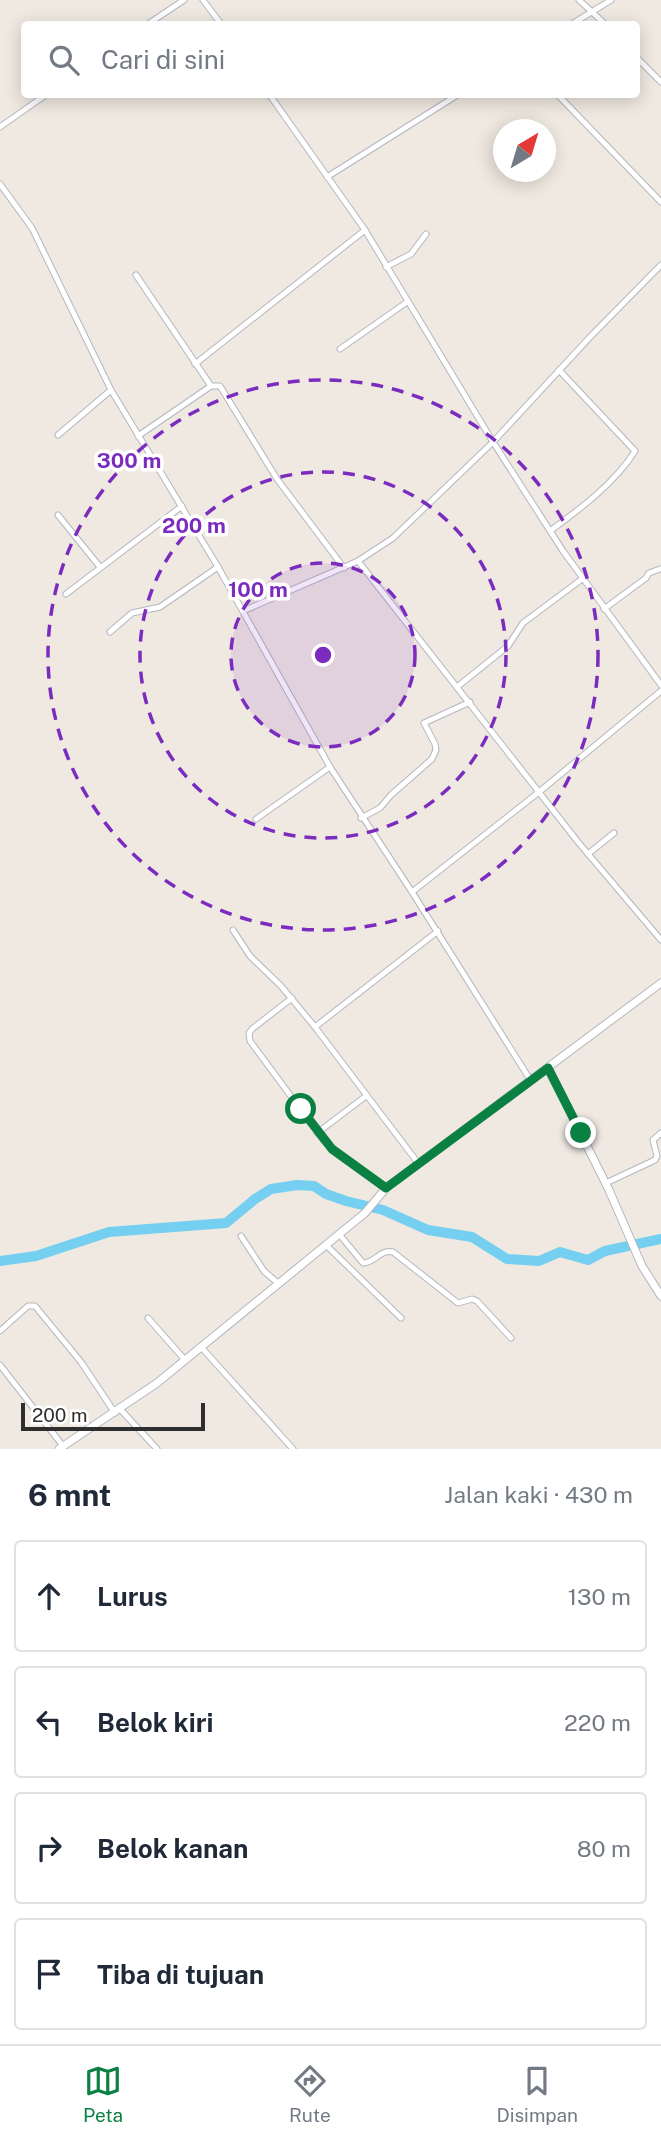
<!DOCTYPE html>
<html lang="id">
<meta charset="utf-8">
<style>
:root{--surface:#fff;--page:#f2f2f3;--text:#1f2937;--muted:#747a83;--line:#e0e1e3;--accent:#0b8043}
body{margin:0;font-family:"Public Sans",sans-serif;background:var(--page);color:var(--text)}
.compass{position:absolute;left:493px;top:119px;width:63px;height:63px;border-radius:50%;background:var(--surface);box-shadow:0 4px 18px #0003;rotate:38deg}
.scale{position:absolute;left:21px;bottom:18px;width:184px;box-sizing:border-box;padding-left:7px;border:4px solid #2e2e2e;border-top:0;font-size:19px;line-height:24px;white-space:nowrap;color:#2e2e2e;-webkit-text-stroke:5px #fff;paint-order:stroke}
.stop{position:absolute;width:21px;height:21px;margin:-16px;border:5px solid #0b8043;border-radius:50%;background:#fff}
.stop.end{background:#0b8043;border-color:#fff;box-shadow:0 2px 7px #0008}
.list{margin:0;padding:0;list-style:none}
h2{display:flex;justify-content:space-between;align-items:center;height:91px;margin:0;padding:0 28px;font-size:30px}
h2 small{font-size:23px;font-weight:400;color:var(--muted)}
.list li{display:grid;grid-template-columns:46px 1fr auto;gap:21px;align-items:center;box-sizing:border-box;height:112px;margin:0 14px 14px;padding:0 14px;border:2px solid var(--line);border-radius:7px}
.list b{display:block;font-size:26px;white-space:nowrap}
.list em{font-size:23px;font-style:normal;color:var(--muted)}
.icon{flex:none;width:38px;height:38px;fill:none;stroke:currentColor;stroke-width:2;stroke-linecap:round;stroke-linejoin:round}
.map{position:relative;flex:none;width:661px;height:1449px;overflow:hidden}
.search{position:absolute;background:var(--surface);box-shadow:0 4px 18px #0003;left:21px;right:21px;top:21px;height:77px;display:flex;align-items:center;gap:18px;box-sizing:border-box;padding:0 24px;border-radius:7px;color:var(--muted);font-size:26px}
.sheet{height:595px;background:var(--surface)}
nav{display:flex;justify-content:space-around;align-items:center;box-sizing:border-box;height:98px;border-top:2px solid var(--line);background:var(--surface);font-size:19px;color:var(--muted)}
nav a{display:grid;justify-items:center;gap:4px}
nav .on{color:var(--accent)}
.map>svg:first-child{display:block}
</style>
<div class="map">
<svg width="661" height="1449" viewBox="0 0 661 1449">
<rect width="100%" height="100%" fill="#efe9e1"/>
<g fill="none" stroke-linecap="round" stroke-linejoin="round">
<polyline stroke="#75cff0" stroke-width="10" points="0,1261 36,1256 109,1232 226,1223 255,1199 271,1189 297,1185 314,1186 326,1194 346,1201 383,1210 428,1230 472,1237 507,1259 539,1261 560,1252 588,1260 605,1251 661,1239"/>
<defs>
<g id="street">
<polyline points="203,0 221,24"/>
<polyline points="579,0 605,24"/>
<polyline points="148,24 184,0"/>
<polyline points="572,24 611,0"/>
<polyline points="636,57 661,82"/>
<polyline points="269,94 365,230 493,442 563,551 661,685"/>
<polyline points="557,94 661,202"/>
<polyline points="0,127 47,94"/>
<polyline points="327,177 459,94"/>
<polyline points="0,184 32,228 111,390 218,567 330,767 412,892 531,1081"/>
<polyline points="386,267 411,254 426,234"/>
<polyline points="136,275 211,386"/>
<polyline points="340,349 407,302"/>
<polyline points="195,364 365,230"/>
<polyline points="58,435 111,390"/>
<polyline points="138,436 211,386 220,386 277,479 344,568"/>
<polyline points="58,515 100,567"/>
<path d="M550 531C580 509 615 483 635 451L559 370"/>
<polyline points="358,561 578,842 661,940"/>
<polyline points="66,594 182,506"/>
<polyline points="604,609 646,578 649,573 660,569"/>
<polyline points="243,611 358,561 393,538 493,442 590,337 661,265"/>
<polyline points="110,632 132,613 160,607 218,567"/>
<polyline points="457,687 508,646 523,623 582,579"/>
<polyline points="361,818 380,808 391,795 432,759 436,750 435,744 424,723 470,702"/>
<polyline points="256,819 330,767"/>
<polyline points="588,854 614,833"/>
<polyline points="412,892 539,792 661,691"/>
<polyline points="233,930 250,956 281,986 315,1027 418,1163"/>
<polyline points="292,998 252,1029 249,1033 250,1041 324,1141 341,1156 386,1188"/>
<polyline points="315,1027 438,931"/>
<polyline points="317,1133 366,1096"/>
<polyline points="606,1183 655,1160 657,1156 653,1140 661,1133"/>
<path d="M339 1234 363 1263C375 1263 380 1249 393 1252L458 1303 472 1299 477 1301 511 1338"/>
<polyline points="241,1236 264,1271 279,1284"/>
<polyline points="326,1245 401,1318"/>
<polyline points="148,1318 185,1360"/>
<polyline points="0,1331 28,1306 35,1306 81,1362 115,1413"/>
<polyline points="201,1347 293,1449"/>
<polyline points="0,1365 63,1446"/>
<polyline points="120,1409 157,1449"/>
</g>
<g id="secondary">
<polyline points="548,1068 609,1190 642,1266 661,1296"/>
<polyline points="59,1449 157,1383 365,1213 386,1188 661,983"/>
</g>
</defs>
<use href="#street" stroke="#b4b7c1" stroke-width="7"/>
<use href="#secondary" stroke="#b4b7c1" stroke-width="9"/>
<use href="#street" stroke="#fff" stroke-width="5"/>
<use href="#secondary" stroke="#fff" stroke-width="7"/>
</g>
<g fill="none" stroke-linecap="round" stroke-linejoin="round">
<polyline stroke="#0b8043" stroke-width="9" points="301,1109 332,1149 386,1188 548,1068 581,1133"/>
</g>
<circle cx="323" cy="655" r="92" fill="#7b2cbf" fill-opacity=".12"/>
<g fill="none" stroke="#7b2cbf" stroke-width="3.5" stroke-dasharray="12 9">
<circle cx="323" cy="655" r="92"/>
<circle cx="323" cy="655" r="183"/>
<circle cx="323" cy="655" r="275"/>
</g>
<circle cx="323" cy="655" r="10" fill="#7b2cbf" stroke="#fff" stroke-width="3.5"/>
<g font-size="21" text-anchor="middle" font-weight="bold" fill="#7b2cbf" stroke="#fff" stroke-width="7" stroke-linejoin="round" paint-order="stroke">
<text x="129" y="468">300 m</text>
<text x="194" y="533">200 m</text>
<text x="258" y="597">100 m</text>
</g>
</svg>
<svg class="compass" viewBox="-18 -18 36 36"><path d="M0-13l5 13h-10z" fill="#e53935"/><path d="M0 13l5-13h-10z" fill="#747a83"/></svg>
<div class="scale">200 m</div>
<div class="stop" style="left:301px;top:1109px"></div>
<div class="stop end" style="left:581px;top:1133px"></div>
<div class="search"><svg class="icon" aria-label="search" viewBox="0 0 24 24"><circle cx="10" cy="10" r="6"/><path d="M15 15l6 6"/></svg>Cari di sini</div>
</div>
<section class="sheet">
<h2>6 mnt<small>Jalan kaki · 430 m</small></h2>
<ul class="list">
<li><svg class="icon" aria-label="ahead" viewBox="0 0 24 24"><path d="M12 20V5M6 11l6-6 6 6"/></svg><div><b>Lurus</b></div><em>130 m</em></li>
<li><svg class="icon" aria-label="left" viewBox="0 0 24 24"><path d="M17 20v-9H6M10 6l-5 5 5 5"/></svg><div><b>Belok kiri</b></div><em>220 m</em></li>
<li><svg class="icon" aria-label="right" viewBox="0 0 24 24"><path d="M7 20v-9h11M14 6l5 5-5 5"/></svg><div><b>Belok kanan</b></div><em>80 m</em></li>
<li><svg class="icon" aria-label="arrive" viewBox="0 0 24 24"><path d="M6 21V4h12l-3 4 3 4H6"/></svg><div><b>Tiba di tujuan</b></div></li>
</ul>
</section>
<nav>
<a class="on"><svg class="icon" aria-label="map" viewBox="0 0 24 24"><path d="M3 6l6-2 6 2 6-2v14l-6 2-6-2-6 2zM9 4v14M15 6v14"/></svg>Peta</a>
<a><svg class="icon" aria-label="directions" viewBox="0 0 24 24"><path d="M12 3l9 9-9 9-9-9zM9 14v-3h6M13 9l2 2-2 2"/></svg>Rute</a>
<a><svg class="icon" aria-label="saved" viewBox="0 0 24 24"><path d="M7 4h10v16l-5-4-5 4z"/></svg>Disimpan</a>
</nav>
